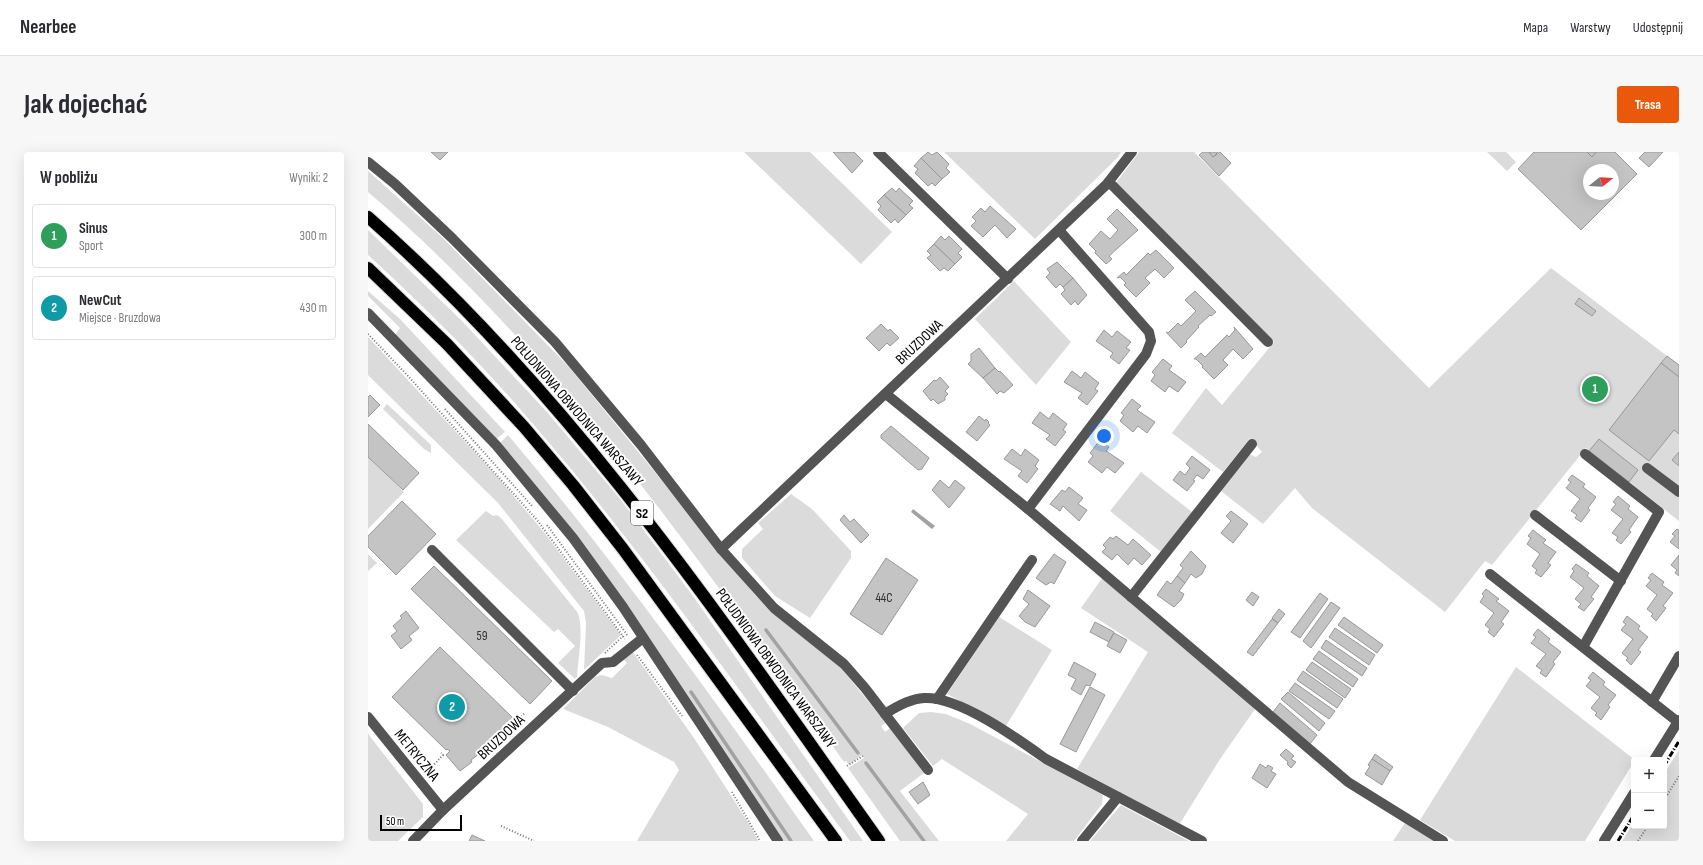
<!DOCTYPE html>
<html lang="pl">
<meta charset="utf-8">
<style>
:root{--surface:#fff;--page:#f7f7f7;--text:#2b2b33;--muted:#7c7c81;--line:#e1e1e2;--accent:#ea580c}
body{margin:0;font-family:"Sofia Sans Condensed",sans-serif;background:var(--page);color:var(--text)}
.controls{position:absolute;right:12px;bottom:12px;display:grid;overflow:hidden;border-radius:4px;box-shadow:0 4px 16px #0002}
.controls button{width:36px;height:36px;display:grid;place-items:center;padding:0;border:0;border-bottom:1px solid var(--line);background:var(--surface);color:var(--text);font:20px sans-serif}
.compass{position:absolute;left:1215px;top:12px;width:36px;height:36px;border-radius:50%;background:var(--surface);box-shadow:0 4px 16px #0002;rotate:72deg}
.scale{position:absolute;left:12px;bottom:10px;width:82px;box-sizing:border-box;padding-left:4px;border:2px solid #000;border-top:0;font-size:11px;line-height:14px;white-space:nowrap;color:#000;-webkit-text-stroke:3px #fff;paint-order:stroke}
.you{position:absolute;left:736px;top:284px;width:14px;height:14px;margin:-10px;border:3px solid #fff;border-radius:50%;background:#1a73e8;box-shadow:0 0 0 6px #1a73e833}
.badge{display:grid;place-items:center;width:26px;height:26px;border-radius:50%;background:var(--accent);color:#fff;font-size:13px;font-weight:700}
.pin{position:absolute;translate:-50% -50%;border:2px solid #fff;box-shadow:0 1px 4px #0006}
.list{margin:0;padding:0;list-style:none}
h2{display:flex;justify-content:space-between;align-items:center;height:52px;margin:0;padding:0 16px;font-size:17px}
h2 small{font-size:13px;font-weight:400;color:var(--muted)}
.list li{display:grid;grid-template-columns:26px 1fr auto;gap:12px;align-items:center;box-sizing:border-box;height:64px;margin:0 8px 8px;padding:0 8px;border:1px solid var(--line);border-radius:4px}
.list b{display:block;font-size:15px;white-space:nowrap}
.list p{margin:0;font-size:13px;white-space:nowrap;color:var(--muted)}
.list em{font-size:13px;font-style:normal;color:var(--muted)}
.map{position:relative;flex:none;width:1311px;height:689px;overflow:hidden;border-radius:4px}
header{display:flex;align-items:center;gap:24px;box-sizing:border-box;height:56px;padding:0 20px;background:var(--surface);border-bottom:1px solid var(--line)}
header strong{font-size:19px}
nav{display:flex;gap:22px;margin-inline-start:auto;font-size:14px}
.intro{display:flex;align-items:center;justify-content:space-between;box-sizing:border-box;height:96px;padding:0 24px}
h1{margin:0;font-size:28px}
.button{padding:10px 18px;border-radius:4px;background:var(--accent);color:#fff;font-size:14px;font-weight:700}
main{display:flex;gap:24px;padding:0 24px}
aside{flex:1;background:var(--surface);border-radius:4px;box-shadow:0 4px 16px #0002}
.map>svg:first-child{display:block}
</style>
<header>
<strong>Nearbee</strong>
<nav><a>Mapa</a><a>Warstwy</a><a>Udostępnij</a></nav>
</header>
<div class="intro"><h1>Jak dojechać</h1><a class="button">Trasa</a></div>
<main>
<aside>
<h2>W pobliżu<small>Wyniki: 2</small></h2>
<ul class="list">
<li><span class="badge" style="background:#2e9e5b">1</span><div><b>Sinus</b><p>Sport</p></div><em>300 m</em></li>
<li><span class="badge" style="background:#0f9aa8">2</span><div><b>NewCut</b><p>Miejsce · Bruzdowa</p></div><em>430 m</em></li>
</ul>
</aside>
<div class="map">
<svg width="1311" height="689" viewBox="0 0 1311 689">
<rect width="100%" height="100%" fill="#fff"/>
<g fill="#dbdbdb">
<polygon points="376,0 442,0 524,80 493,112"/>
<polygon points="576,0 753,0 750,5 667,87"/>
<polygon points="771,0 826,0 1061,236 1183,116 1311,213 1311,369 1218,296 1124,413 1117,409 1077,460 944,356 927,336 895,372 853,339 881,302 888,305 894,300 882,286 855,320 804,281 838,236 854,253 906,190 748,31"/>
<polygon points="1119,0 1138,0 1148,10 1139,19"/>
<path d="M0 19 75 86 201 215 388 444 418 472 468 510 518 571 513 574 517 580 522 576 556 621 532 639 571 689H532L480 616 496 606 494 603 481 613 478 609 476 610C332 409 190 202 0 40Z"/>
<path d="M0 78 94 169 179 260 253 348 325 444 495 689H482C378 549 279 404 165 272 114 212 58 156 0 103Z"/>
<polygon points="646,129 703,190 668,233 607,167"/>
<polygon points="0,139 32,167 137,280 127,288 27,183 32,176 0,144"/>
<polygon points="0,185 127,322 175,379 253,483 216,518 218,471 216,459 130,351 0,223"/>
<polygon points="19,252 63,293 63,301 56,297 15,257"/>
<path d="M140 283C250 413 348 550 446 689H414L364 611 132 291Z"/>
<polygon points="0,305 36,340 0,377"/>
<polygon points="773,320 824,360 793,400 742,359"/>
<polygon points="423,342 444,357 483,399 483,406 442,466 407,444 374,406 374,397 395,377 390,371"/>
<path d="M118 359 125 364 129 363 133 366 210 461C216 480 210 505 209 525L207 527 190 511 207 494 190 477 186 480 88 388Z"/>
<polygon points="0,402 9,411 0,419"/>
<polygon points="735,425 887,557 852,607 811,673 709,617 780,500 713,456"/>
<polygon points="631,465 684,498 638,574 579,542"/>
<polygon points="264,499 326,586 383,675 390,689 269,689 311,618 306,610 240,575 195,557 227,525 234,523 244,526 259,511 254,506"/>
<polygon points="1148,515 1267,608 1217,689 1087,689 1052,668"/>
<polygon points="563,560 578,562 602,572 735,643 734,652 706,689 638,689 660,662 574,607 565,614 535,576 551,561"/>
<polygon points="0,582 55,652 55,665 30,689 0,689"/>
<polygon points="1311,598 1311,689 1254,689 1266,670 1266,674 1296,674 1296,622"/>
<polygon points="753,653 760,657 821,689 722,689"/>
<polygon points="1037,671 1065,689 1025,689"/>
</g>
<polygon fill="#a2a2a2" points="545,357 567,374 564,377 543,360"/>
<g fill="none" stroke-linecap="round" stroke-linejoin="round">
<g stroke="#a2a2a2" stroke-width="3.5">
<polyline points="398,478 490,601"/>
<polyline points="323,540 423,689"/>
<polyline points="498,611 556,689"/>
</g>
</g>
<g fill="#c4c4c4" stroke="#989898" fill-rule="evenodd">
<polygon points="63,0 80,0 72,8"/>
<polygon points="465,0 486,0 495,9 484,21"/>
<polygon points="560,0 564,3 569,0 581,12 578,16 582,20 574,27 553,6"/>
<polygon points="835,0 841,0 845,5 852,0 863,11 851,24 831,3"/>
<polygon points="841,0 850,0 845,5"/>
<path d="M1166 0H1219L1224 5 1228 0H1247L1269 22 1213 78 1150 17ZM1221 18H1245V42H1221Z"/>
<polygon points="1219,0 1228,0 1224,5"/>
<polygon points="1277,0 1295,0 1281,15 1271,6"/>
<polygon points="553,6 574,27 567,34 564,31 560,34 547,21 550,17 546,14"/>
<polygon points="524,36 528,40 531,36 545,49 541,53 545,56 538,63 516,43"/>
<polygon points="516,43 538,63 530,71 527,67 523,71 510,58 513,54 509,50"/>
<polygon points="622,54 648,77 639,86 627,73 615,85 603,74 608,69 604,65 613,56 617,60"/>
<polygon points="749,57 770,78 741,104 744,107 738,112 727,101 728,99 721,92 733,79 742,87 750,78 739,67"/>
<polygon points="573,84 577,88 581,84 594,97 590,101 594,105 587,112 566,92"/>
<polygon points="566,92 587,112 580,119 576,116 572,119 559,106 563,103 559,99"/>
<polygon points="788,98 806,116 796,126 787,117 777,126 782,131 768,145 756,133 758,131 752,125 749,126 756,120 758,123 780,101 782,103"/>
<polygon points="689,110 705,126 695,135 692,132 688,136 678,125 682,121 679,117"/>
<polygon points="705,126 719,143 710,153 707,149 703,153 693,142 697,138 695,135"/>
<polygon points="827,139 848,160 843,164 842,163 830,174 831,175 818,189 819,190 813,196 798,180 800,181 810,171 813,174 828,159 817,148"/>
<polygon points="1211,146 1228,159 1224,164 1207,152"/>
<polygon points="513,172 520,179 522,177 531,186 522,194 519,191 511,199 498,186"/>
<polygon points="866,175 885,197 875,207 865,197 855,208 860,213 846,227 834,215 835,214 828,207 826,207 833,201 837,205 859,183 861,185 867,178"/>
<polygon points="736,178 744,185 749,179 763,190 758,196 762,198 751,212 742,205 745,201 728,189"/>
<polygon points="611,196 627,216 615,226 600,212 603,209 603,202"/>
<polygon points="1299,204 1311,213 1311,225 1293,211"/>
<polygon points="795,207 804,214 801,218 818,230 810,240 801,234 797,240 783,229 787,223 784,220"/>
<polygon points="1293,211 1311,225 1311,282 1306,278 1281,309 1241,278"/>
<polygon points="627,216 631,220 632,219 645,233 636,241 632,239 629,242 615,226"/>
<polygon points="704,219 713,226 717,220 731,231 727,237 730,239 719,253 710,246 714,241 696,230"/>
<polygon points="572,225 581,235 577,239 580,242 577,245 577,248 570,252 565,247 563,249 555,239 566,228 568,229"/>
<polygon points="2,243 12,253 0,265 0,245"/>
<polygon points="764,247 773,254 769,258 787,270 779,281 770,274 765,280 752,269 756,263 753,261"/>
<polygon points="672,260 681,267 685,261 699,272 695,278 698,280 687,294 678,287 682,283 664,271"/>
<polygon points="611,264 617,269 618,267 621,270 620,271 622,273 609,289 598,280"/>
<polygon points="0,272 51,321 35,338 0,305"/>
<polygon points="523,274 561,306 554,317 550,318 513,286 513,283"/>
<polygon points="1231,287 1270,318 1261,330 1221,299"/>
<polygon points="732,288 741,295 738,299 756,311 747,321 739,315 734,321 720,310 725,304 722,301"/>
<polygon points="644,297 653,304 657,297 671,308 667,314 670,317 659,331 650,324 654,319 636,307"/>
<polygon points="1311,300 1311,314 1304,308"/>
<polygon points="824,304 842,318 835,327 829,323 825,328 827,329 819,339 805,328 812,319 817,323 822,316 818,312"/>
<polygon points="1204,323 1217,332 1215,335 1228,345 1220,356 1222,358 1213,370 1207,366 1209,363 1203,359 1212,347 1198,336 1203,330 1200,328"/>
<polygon points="572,328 581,336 587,328 597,336 581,356 564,338"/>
<polygon points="701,335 715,346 710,352 719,358 711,369 695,354 692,359 682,352 694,338 697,340"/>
<polygon points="1250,344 1262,354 1260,357 1270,365 1261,378 1263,380 1253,392 1248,388 1250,385 1244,381 1255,367 1243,358 1248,352 1245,350"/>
<polygon points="34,349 68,382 28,423 0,395 0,384"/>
<polygon points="863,359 880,372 865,391 853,381 863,369 858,364"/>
<polygon points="476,363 482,370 486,367 501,383 493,391 472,368"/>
<polygon points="1309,377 1311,378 1311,397 1302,390 1307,384 1304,382"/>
<polygon points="1165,378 1178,388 1175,391 1188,400 1180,411 1183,413 1173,425 1167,421 1169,418 1164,414 1172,402 1159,392 1163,386 1160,384"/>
<polygon points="748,384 760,393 765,387 783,403 774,413 766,406 760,413 749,402 744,408 734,400 738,396 735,393 742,385 745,387"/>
<polygon points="823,399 838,414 834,422 828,426 823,422 817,431 809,424 815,416 812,413"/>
<polygon points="686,402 698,410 686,432 683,430 678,433 668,426"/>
<polygon points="1311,403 1311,424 1307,421 1309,418 1303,413"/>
<polygon points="518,406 550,428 514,483 482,462"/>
<polygon points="1208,412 1221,421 1219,424 1231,434 1223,445 1226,447 1216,459 1210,455 1213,452 1207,447 1216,436 1202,425 1206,419 1204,417"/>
<polygon points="66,414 184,529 162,552 43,437"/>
<polygon points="1284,421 1296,430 1294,433 1305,441 1295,454 1298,456 1288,469 1283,464 1285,462 1279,457 1289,443 1278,434 1283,428 1280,426"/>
<polygon points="809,424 817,431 811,439 816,442 813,448 806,455 789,443 799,429 803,432"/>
<polygon points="1118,437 1131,447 1128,449 1141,459 1133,470 1136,472 1126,485 1120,480 1122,477 1117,473 1126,461 1112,450 1116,444 1114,442"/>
<polygon points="660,438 682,454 667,475 657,470 651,464 661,452 655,447"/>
<polygon points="884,440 891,445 885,454 878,448"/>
<polygon points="952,441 960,447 932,486 923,480"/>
<polygon points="963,450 972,456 943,496 935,489"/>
<polygon points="911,457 917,462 910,471 904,466"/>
<polygon points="38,459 51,476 41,484 44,488 33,497 23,484 29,479 25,474 34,466 32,464"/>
<polygon points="1259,464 1272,474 1270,477 1280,485 1270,498 1273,500 1263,513 1258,508 1260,506 1254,501 1265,487 1253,478 1258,472 1255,470"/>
<polygon points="976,465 1015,493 1009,501 970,473"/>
<polygon points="904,467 910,471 885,504 879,500"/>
<polygon points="727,470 746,480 741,490 722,480"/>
<polygon points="967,476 1007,503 1001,513 961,485"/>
<polygon points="1170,477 1182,487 1180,490 1193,500 1185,510 1187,512 1178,525 1172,521 1174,518 1168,514 1178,502 1163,491 1168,485 1165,483"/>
<polygon points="746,481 759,488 752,501 739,494"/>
<polygon points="958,488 999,516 994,524 953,496"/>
<polygon points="72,495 146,567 134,576 135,578 124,587 125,589 113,598 115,599 103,608 104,610 92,619 78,603 82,599 79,597 78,598 24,545"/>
<polygon points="951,499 990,527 985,535 945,507"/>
<polygon points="706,510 728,522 722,534 718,533 713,543 703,537 708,527 700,523"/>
<polygon points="944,510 983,537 977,546 938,518"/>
<polygon points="935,519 975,547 969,556 929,528"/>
<polygon points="1225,520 1237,530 1235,533 1248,543 1240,553 1242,555 1233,568 1227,563 1229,561 1223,556 1232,545 1218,534 1223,528 1220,526"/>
<polygon points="927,531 967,559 961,567 921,539"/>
<polygon points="722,535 737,543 708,600 692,592"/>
<polygon points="920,540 957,571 951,579 913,547"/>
<polygon points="912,551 949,583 942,592 905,560"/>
<polygon points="918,597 926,604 923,607 928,610 923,616 919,612 920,610 912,603"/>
<polygon points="1007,602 1025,615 1022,619 1004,607"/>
<polygon points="1004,607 1022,619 1014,633 997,622 1002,614 1000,613"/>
<polygon points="892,612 898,616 900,613 905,616 903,619 908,622 899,636 884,626"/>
<polygon points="555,630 562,643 550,652 541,640"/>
<polygon points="104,683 117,689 101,689"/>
</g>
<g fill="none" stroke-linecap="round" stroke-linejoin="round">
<defs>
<g id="highway">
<path d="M0 65C204 244 355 469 511 689"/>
<polyline points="0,116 79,192 156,275 205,333 255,397 468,689"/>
</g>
</defs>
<use href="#highway" stroke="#dbdbdb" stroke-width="14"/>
<g stroke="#767676" stroke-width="2" stroke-dasharray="1 2" stroke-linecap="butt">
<polyline points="0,182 40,224 169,368 257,487"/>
<polyline points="77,257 164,354"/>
<polyline points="179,373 260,484"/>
<polyline points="237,501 255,484"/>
<polyline points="269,503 314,564"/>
<polyline points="153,572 151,566 157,561"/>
<polyline points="479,614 495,604"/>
<polyline points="58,621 75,603 73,601"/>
<polyline points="364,640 392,689"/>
<polyline points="1296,648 1311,624"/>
<polyline points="133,674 166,689"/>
<polyline points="1270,689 1280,674"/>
</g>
<g stroke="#545454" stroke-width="10">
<polyline points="510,0 640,127"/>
<polyline points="0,10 27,32 84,86 187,190 273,293 353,397 406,456 476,512 497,536 560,618"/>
<polyline points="741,30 900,190"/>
<polyline points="0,161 128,293 205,386 255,455 410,689"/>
<polyline points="518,242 660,357 980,630 1075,689"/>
<polyline points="1279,316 1311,340"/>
<polyline points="660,357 778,202 783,189 781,180 691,78"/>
<polyline points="1167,363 1253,429"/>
<polyline points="353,397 738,33 764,0"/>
<polyline points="64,398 205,539"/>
<polyline points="1122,422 1310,570"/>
<polyline points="763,445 884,292"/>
<polyline points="1215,495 1291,360 1217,302"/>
<polyline points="569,547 664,408"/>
<polyline points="1284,550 1311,504"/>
<path d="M517 562C529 554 542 547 556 546 591 544 650 587 678 607L834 689"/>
<polyline points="0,565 75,658"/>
<polyline points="1286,608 1311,568"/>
<polyline points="45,689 75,658 234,511 245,510 275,486"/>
<polyline points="714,689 750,645"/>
<polyline points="1236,689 1266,641"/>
</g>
<use href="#highway" stroke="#000" stroke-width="12"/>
<g stroke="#000" stroke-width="3" stroke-dasharray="6 2 1 2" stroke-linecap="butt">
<polyline points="1296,614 1311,589"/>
<polyline points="1250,689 1266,663"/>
</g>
</g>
<g text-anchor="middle" stroke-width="4" stroke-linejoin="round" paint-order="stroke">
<g font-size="13" fill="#313131">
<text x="516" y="450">44C</text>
<text x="114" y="488">59</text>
</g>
<rect fill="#fff" stroke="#4c4c4c" stroke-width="1" x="263" y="349" width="22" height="24" rx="3"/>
<g font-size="14" font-weight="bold" fill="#000">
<text x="274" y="366">S2</text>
</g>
<g font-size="15" fill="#000" stroke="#fff">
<text transform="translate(551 190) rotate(-43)" y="5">BRUZDOWA</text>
<text transform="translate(209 259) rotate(49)" y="5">POŁUDNIOWA OBWODNICA WARSZAWY</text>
<text transform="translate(408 516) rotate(54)" y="5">POŁUDNIOWA OBWODNICA WARSZAWY</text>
<text transform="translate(133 585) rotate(-43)" y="5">BRUZDOWA</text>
<text transform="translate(49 603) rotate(51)" y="5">METRYCZNA</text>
</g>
</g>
</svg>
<div class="controls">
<button>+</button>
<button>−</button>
</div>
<svg class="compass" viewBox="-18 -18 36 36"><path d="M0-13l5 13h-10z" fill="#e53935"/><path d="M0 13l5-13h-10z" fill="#7c7c81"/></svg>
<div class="scale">50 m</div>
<div class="you"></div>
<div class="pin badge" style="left:1227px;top:237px;background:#2e9e5b">1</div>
<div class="pin badge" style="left:84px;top:555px;background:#0f9aa8">2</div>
</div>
</main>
